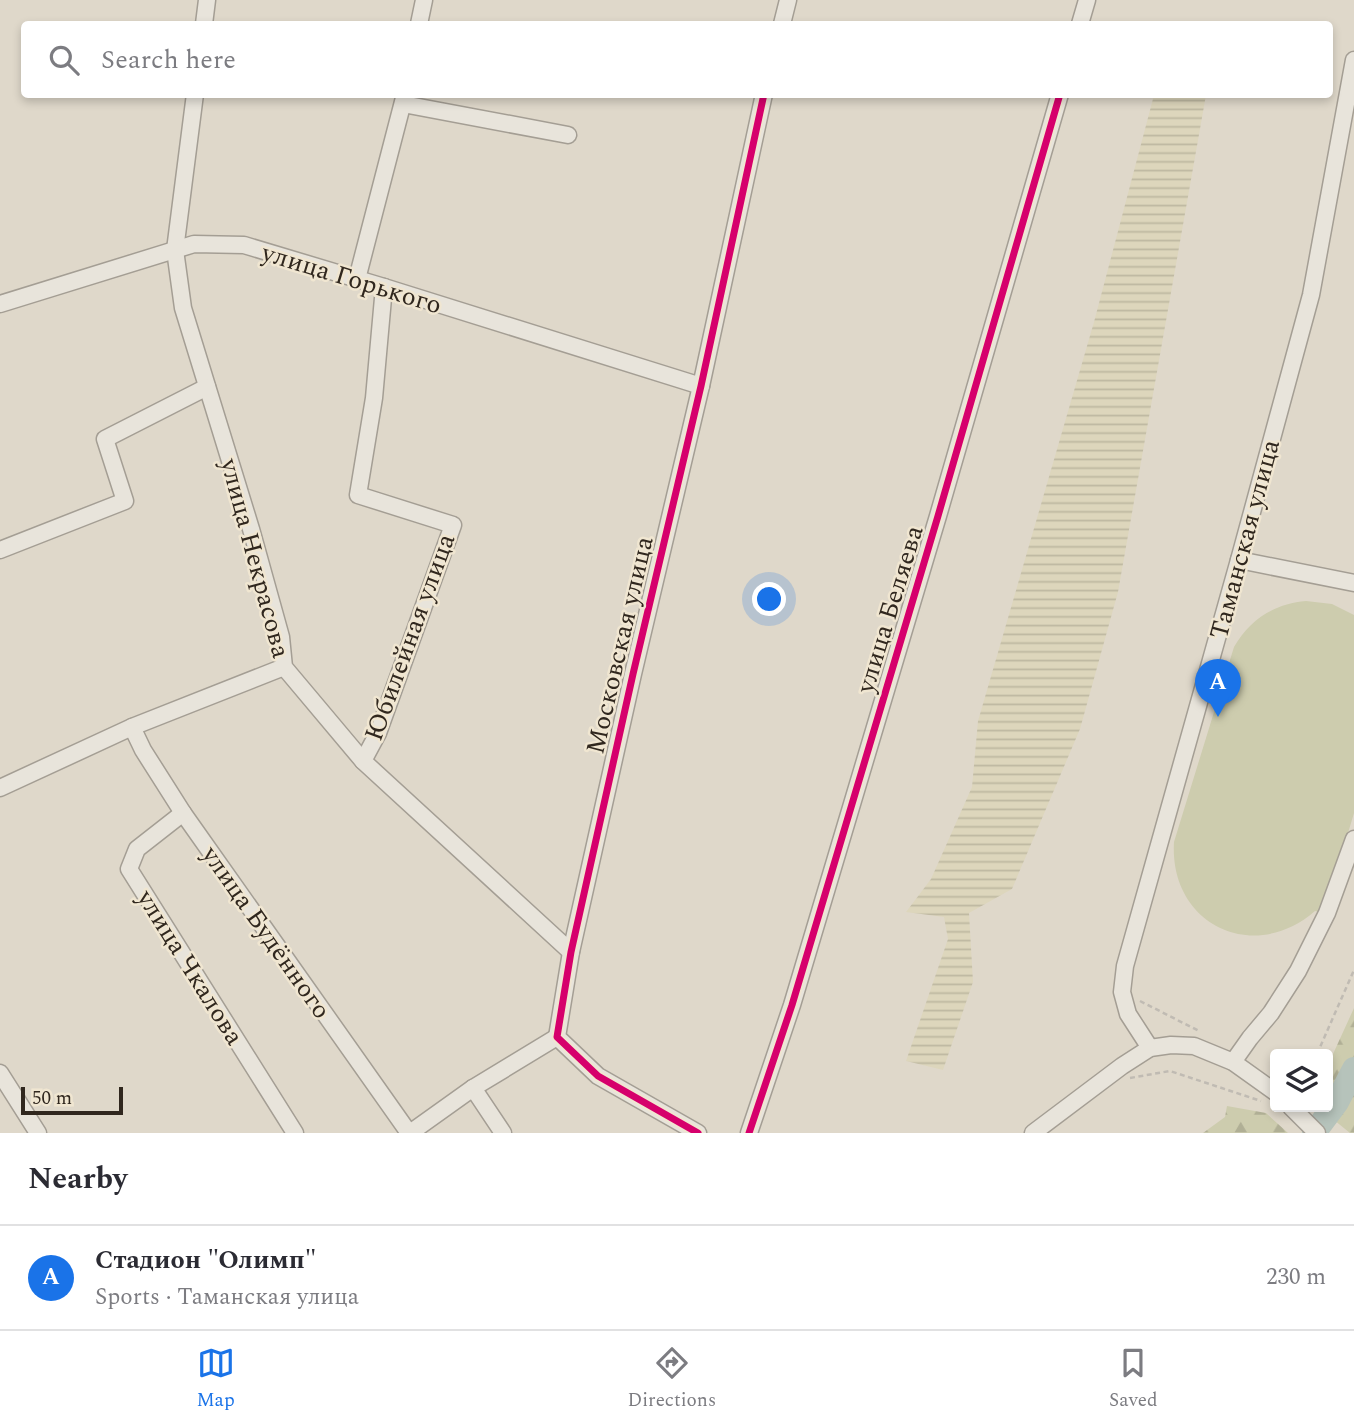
<!DOCTYPE html>
<meta charset="utf-8">
<style>
:root{--surface:#fff;--page:#f7f7f7;--text:#2b2b33;--muted:#7c7c81;--line:#e1e1e2;--accent:#1a73e8}
body{margin:0;font-family:Spectral,serif;background:var(--page);color:var(--text)}
.controls{position:absolute;right:21px;bottom:21px;display:grid;overflow:hidden;border-radius:7px;box-shadow:0 4px 10px #0003}
.controls button{width:63px;height:63px;display:grid;place-items:center;padding:0;border:0;border-bottom:2px solid var(--line);background:var(--surface);color:var(--text);font:35px sans-serif}
.scale{position:absolute;left:21px;bottom:18px;width:102px;box-sizing:border-box;padding-left:7px;border:4px solid #30271e;border-top:0;font-size:19px;line-height:24px;white-space:nowrap;color:#30271e;-webkit-text-stroke:5px #f0e6d1;paint-order:stroke}
.you{position:absolute;left:770px;top:600px;width:24px;height:24px;margin:-18px;border:5px solid #fff;border-radius:50%;background:#1a73e8;box-shadow:0 0 0 10px #1a73e833}
.badge{display:grid;place-items:center;width:46px;height:46px;border-radius:50%;background:var(--accent);color:#fff;font-size:23px;font-weight:700}
.pin{position:absolute;translate:-50% -58px;filter:drop-shadow(0 2px 4px #0008)}
.pin::after{content:'';position:absolute;top:37px;width:24px;height:21px;background:inherit;clip-path:polygon(0 0,100% 0,50% 100%)}
.list{margin:0;padding:0;list-style:none}
h2{display:flex;justify-content:space-between;align-items:center;height:91px;margin:0;padding:0 28px;font-size:30px}
h2 small{font-size:23px;font-weight:400;color:var(--muted)}
.list li{display:grid;grid-template-columns:46px 1fr auto;gap:21px;align-items:center;box-sizing:border-box;height:105px;padding:0 28px;border-top:2px solid var(--line)}
.list b{display:block;font-size:26px;white-space:nowrap}
.list p{margin:0;font-size:23px;white-space:nowrap;color:var(--muted)}
.list em{font-size:23px;font-style:normal;color:var(--muted)}
.icon{flex:none;width:38px;height:38px;fill:none;stroke:currentColor;stroke-width:2;stroke-linecap:round;stroke-linejoin:round}
.map{position:relative;flex:none;width:1354px;height:1133px;overflow:hidden}
.search{position:absolute;background:var(--surface);box-shadow:0 4px 10px #0003;left:21px;right:21px;top:21px;height:77px;display:flex;align-items:center;gap:18px;box-sizing:border-box;padding:0 24px;border-radius:7px;color:var(--muted);font-size:26px}
.sheet{height:196px;background:var(--surface)}
nav{display:flex;justify-content:space-around;align-items:center;box-sizing:border-box;height:98px;border-top:2px solid var(--line);background:var(--surface);font-size:19px;color:var(--muted)}
nav a{display:grid;justify-items:center;gap:4px}
nav .on{color:var(--accent)}
.map>svg:first-child{display:block}
</style>
<div class="map">
<svg width="1354" height="1133" viewBox="0 0 1354 1133">
<defs>
<pattern id="farmland-rules" width="6" height="5" patternUnits="userSpaceOnUse" patternTransform="scale(1.75)"><rect width="6" height="5" fill="#ddd6bc"/><path d="M0 2.5h6" fill="none" stroke="#beb8a1"/></pattern>
<pattern id="forest-firs" width="22" height="20" patternUnits="userSpaceOnUse" patternTransform="scale(1.75)"><rect width="22" height="20" fill="#cdccae"/><path d="M5 1l3.5 6h-7zM16 11l3.5 6h-7z" fill="#b0af95"/></pattern>
</defs>
<rect width="100%" height="100%" fill="#dfd8ca"/>
<polygon fill="url(#farmland-rules)" points="1154,95 1206,95 1118,592 1080,729 1012,889 969,913 973,982 943,1070 906,1061 948,939 944,917 906,912 931,879 972,787 978,721 1094,322"/>
<g fill="url(#forest-firs)">
<polygon points="1354,1008 1354,1133 1350,1133 1318,1107 1328,1107 1328,1065"/>
<polygon points="1227,1106 1266,1113 1288,1133 1203,1133 1225,1117"/>
</g>
<path fill="#cdccae" d="M1306 601 1332 604 1354 615V813L1324 913 1315 911C1253 965 1169 924 1174 842L1234 647C1250 619 1274 604 1306 601Z"/>
<g fill="none" stroke-linecap="round" stroke-linejoin="round">
<polyline stroke="#b6c3bb" stroke-width="24" points="1314,1133 1337,1102 1354,1069"/>
<defs>
<g id="minor">
<polyline points="204,24 207,0"/>
<polyline points="419,24 424,0"/>
<polyline points="782,24 788,0"/>
<polyline points="1080,24 1087,0"/>
<polyline points="195,94 175,250 183,308 251,529 281,637 284,667 363,761 571,952"/>
<polyline points="403,104 568,135"/>
<polyline points="357,279 405,94"/>
<polyline points="0,304 194,244 244,245 384,287 701,386"/>
<polyline points="0,550 125,501 105,439 207,387"/>
<polyline points="1239,560 1354,583"/>
<polyline points="132,727 143,750 183,813 409,1133"/>
<polyline points="363,761 378,733 453,525 358,495 374,398 384,287"/>
<polyline points="0,788 132,727 284,667"/>
<polyline points="183,813 137,849 129,869 295,1133"/>
<polyline points="1150,1048 1128,1014 1122,992 1125,966 1239,560 1311,295 1354,60"/>
<polyline points="1233,1062 1250,1038 1271,1013 1298,971 1327,913 1354,839"/>
<polyline points="0,1073 38,1133"/>
<polyline points="473,1088 503,1133"/>
<polyline points="1291,1107 1317,1133"/>
<polyline points="410,1133 473,1088 557,1037"/>
<polyline points="698,1133 598,1076 557,1037 571,952 633,674 701,386 764,94"/>
<polyline points="749,1133 792,1005 938,516 1060,94"/>
<polyline points="1033,1133 1122,1066 1150,1048 1171,1045 1194,1046 1233,1062 1275,1092"/>
</g>
</defs>
<use href="#minor" stroke="#a49e94" stroke-width="19"/>
<g stroke="#c0bbb3" stroke-width="2.5" stroke-dasharray="5 3.5" stroke-linecap="butt">
<polyline points="1140,1001 1199,1031"/>
<polyline points="1317,1054 1354,970"/>
<polyline points="1130,1078 1170,1071 1261,1101"/>
</g>
<use href="#minor" stroke="#e8e4db" stroke-width="16"/>
<defs>
<g id="cycleway">
<polyline points="698,1133 598,1076 557,1037 571,952 633,674 701,386 764,94"/>
<polyline points="749,1133 792,1005 938,516 1060,94"/>
</g>
</defs>
<use href="#cycleway" stroke="#f0e6d1" stroke-width="11"/>
<use href="#cycleway" stroke="#d6006c" stroke-width="7"/>
</g>
<g text-anchor="middle" stroke-width="5" stroke-linejoin="round" paint-order="stroke">
<g font-size="26" fill="#30271e" stroke="#f0e6d1">
<text transform="translate(352 278) rotate(17)" y="9">улица Горького</text>
<text transform="translate(1244 539) rotate(-75)" y="9">Таманская улица</text>
<text transform="translate(256 558) rotate(75)" y="9">улица Некрасова</text>
<text transform="translate(889 609) rotate(-73)" y="9">улица Беляева</text>
<text transform="translate(409 637) rotate(-70)" y="9">Юбилейная улица</text>
<text transform="translate(619 645) rotate(-77)" y="9">Московская улица</text>
<text transform="translate(267 932) rotate(55)" y="9">улица Будённого</text>
<text transform="translate(191 967) rotate(58)" y="9">улица Чкалова</text>
</g>
</g>
</svg>
<div class="controls">
<button><svg class="icon" aria-label="layers" viewBox="0 0 24 24"><path d="M12 4l9 5-9 5-9-5zM3 14l9 5 9-5"/></svg></button>
</div>
<div class="scale">50 m</div>
<div class="you"></div>
<div class="pin badge" style="left:1218px;top:717px">A</div>
<div class="search"><svg class="icon" aria-label="search" viewBox="0 0 24 24"><circle cx="10" cy="10" r="6"/><path d="M15 15l6 6"/></svg>Search here</div>
</div>
<section class="sheet">
<h2>Nearby<small></small></h2>
<ul class="list">
<li><span class="badge">A</span><div><b>Стадион &quot;Олимп&quot;</b><p>Sports · Таманская улица</p></div><em>230 m</em></li>
</ul>
</section>
<nav>
<a class="on"><svg class="icon" aria-label="map" viewBox="0 0 24 24"><path d="M3 6l6-2 6 2 6-2v14l-6 2-6-2-6 2zM9 4v14M15 6v14"/></svg>Map</a>
<a><svg class="icon" aria-label="directions" viewBox="0 0 24 24"><path d="M12 3l9 9-9 9-9-9zM9 14v-3h6M13 9l2 2-2 2"/></svg>Directions</a>
<a><svg class="icon" aria-label="saved" viewBox="0 0 24 24"><path d="M7 4h10v16l-5-4-5 4z"/></svg>Saved</a>
</nav>
